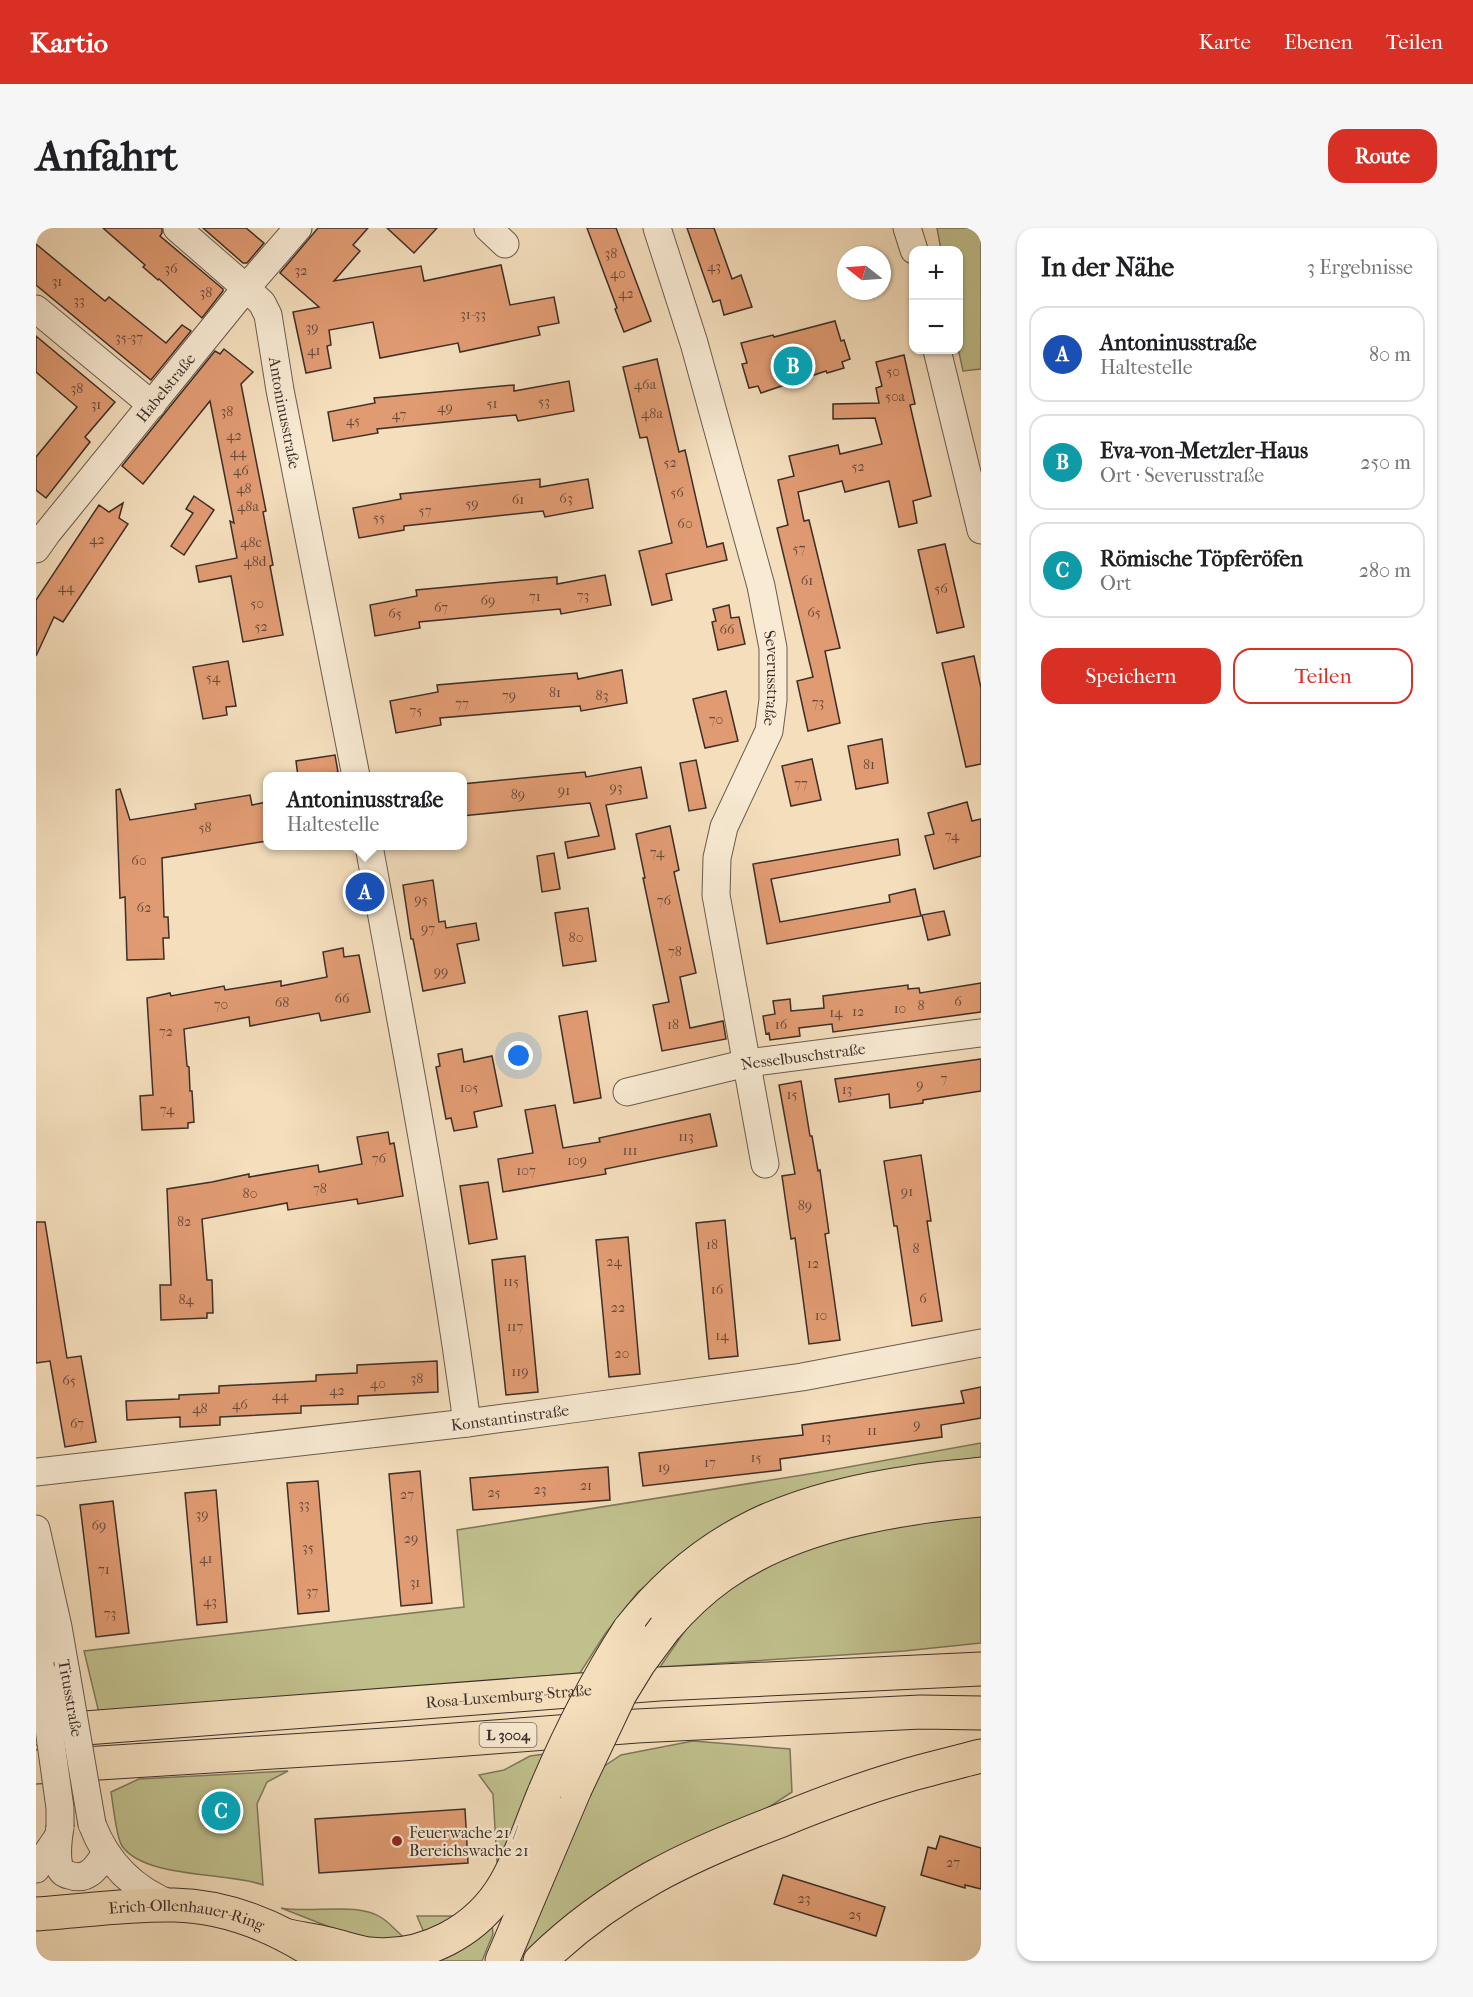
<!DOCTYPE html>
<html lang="de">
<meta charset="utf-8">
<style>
:root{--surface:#fff;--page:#f6f6f6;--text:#202124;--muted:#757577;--line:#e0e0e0;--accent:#d93025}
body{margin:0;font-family:"IM FELL French Canon",serif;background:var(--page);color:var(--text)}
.controls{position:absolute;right:18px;top:18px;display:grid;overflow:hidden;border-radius:12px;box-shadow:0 2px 4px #0004}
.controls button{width:54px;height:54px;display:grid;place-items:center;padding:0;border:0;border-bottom:2px solid var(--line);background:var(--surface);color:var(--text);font:30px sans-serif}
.compass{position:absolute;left:801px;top:18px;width:54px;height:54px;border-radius:50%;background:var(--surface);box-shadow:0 2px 4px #0004;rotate:287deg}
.you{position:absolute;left:483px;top:828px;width:21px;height:21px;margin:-15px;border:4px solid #fff;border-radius:50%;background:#1a73e8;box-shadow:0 0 0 9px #1a73e833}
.badge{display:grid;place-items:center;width:39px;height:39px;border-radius:50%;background:var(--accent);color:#fff;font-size:20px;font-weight:700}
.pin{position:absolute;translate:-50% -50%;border:3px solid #fff;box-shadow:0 2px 6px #0006}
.popup{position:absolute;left:227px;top:544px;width:204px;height:78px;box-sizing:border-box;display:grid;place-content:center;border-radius:12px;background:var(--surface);filter:drop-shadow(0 2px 4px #0005);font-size:20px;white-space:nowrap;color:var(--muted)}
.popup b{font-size:22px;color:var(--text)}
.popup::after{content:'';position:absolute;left:50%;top:100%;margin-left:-12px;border:12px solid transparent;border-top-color:var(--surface)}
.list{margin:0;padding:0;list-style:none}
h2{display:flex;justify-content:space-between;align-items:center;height:78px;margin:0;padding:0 24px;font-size:26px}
h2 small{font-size:20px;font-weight:400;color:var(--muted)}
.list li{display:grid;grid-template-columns:39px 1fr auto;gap:18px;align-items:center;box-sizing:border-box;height:96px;margin:0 12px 12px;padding:0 12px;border:2px solid var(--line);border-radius:18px}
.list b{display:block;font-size:22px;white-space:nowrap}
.list p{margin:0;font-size:20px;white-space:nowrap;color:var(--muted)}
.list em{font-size:20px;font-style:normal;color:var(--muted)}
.actions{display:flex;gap:12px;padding:18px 24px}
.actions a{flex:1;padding:14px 0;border:2px solid var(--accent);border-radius:18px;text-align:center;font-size:21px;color:var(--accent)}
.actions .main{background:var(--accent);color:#fff}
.map{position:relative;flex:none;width:945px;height:1733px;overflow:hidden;border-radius:18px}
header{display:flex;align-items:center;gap:36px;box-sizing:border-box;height:84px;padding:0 30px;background:var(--accent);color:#fff}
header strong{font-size:28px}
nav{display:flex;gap:33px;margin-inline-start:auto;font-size:21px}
.intro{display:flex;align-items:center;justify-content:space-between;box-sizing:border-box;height:144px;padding:0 36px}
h1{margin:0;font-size:42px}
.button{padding:15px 27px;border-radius:18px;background:var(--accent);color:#fff;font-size:21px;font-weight:700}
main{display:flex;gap:36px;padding:0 36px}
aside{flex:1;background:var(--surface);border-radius:18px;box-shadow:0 2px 4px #0004}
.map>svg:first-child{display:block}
</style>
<header>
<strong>Kartio</strong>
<nav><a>Karte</a><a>Ebenen</a><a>Teilen</a></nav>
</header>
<div class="intro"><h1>Anfahrt</h1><a class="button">Route</a></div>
<main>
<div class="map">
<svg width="945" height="1733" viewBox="0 0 945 1733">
<rect width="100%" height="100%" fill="#f4debc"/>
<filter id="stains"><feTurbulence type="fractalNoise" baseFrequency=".00333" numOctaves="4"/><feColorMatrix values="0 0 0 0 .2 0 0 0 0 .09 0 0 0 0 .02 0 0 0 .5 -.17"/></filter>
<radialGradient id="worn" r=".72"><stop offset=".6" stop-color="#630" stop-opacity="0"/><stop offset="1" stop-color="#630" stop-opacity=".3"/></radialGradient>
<g fill="#c0c08d" stroke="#7e785c" stroke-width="1.5">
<polygon points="901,0 945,0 945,141 927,143 922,120 922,22 905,22"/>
<polygon points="945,1215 945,1231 653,1322 602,1364 569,1406 544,1445 63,1485 48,1423 428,1379 421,1302 779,1245"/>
<polygon points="945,1281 945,1415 868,1423 624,1439 664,1381 706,1347 819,1303"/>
<polygon points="657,1513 754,1521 756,1564 497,1733 481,1733 561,1543 585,1527"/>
<polygon points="509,1526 467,1636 461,1634 457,1566 443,1547 468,1542 494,1528"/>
<path d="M252 1543 231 1554 221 1576 227 1657C193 1644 109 1651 86 1618 80 1609 77 1575 75 1564L103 1551Z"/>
<path d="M245 1680C275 1686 322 1673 346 1690 355 1696 362 1705 371 1712L340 1714 314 1707Z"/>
<polygon points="381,1688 423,1688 389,1707"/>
<polygon points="456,1696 457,1706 446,1733 397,1733"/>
</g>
<g fill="#e19b72" stroke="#3c2f2a" stroke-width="1.5">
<polygon points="67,0 126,0 126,5 124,8 187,61 187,63 166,90 123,51 122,52 107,39 109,37"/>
<polygon points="167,0 210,0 228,15 211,35 207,35"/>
<polygon points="282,0 332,0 317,17 324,23 298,53 385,38 388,53 465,37 474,77 518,69 523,95 502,99 504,107 424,124 422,115 344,130 337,94 293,102 295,117 291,118 295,140 270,145 257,84 283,79 244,45"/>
<polygon points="351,0 401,0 378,25"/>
<polygon points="551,0 580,0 615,93 588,104 579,81 581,80"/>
<polygon points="651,0 678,0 696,51 705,47 716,79 688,87 684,72 677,74"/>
<polygon points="0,16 69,73 73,69 130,115 146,97 155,103 115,152 0,57"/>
<polygon points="799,93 805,113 808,112 814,131 806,134 808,140 791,145 790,143 725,165 722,158 713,160 706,136 711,135 705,115 737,107 738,109"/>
<polygon points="0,108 79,174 49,209 54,214 10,270 0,262 0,229 41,179 0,144"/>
<polygon points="188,121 217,144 205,156 230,283 227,284 237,337 234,338 247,407 207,414 195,348 163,354 160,338 201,330 194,293 198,295 174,173 107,256 86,238 179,123 184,126"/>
<polygon points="868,127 879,176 874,177 895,268 877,273 881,295 863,299 853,253 809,264 806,253 762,264 768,293 773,292 804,420 789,423 804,495 772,503 761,453 777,449 741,300 752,297 742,252 758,248 753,228 802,217 804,226 846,216 839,190 797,191 797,176 843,175 840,160 846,158 840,134"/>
<polygon points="621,131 643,224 649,222 671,319 687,315 691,332 630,346 636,372 616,377 603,323 636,315 611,209 604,210 587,139"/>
<polygon points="533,153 538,183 482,193 480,187 341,201 342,205 297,213 292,184 339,175 338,170 478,157 478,163"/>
<polygon points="504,251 504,259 552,251 557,280 509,289 507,283 368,298 368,302 323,310 317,280 365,271 364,266"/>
<polygon points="158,268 178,282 148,327 135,318 157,285 150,281"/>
<polygon points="87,275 83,290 92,296 27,394 18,389 0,428 0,372 63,277 73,284"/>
<polygon points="909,316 928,399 901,405 882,322"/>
<polygon points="569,347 575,377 525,386 524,381 383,394 384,400 339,408 334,377 381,368 380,362 521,349 521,356"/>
<polygon points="693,377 695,390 703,389 709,416 682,422 676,394 680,393 677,381"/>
<polygon points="938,428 945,460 945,536 930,539 906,435"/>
<polygon points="192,433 200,478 190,479 191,487 167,491 157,439"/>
<polygon points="586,442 591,475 545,483 544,478 404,490 405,497 360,505 354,473 402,464 401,457 541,445 542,451"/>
<polygon points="690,463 702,513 669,520 657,471"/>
<polygon points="846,511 852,555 820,561 812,518"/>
<polygon points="299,527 302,544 298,545 299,549 262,549 260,533"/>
<polygon points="776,531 785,572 755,578 746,538"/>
<polygon points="660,532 670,580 653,583 644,535"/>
<polygon points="605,539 611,570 570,577 579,621 532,630 529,614 563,608 554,575 426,588 426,556 549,544 550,549"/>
<polygon points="84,561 94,592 160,581 159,576 214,567 216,577 231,574 231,613 126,630 128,689 132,689 133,710 127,710 128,731 91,732 89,669 84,670 80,562"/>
<polygon points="931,574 936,593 945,591 945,628 898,641 889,608 898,606 892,585"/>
<polygon points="634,598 643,642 638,644 660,745 644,749 654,800 687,793 690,811 626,823 617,777 633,774 607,650 609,650 600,606"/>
<polygon points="862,611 864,627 735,651 744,694 854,674 853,667 879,661 885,688 731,716 717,636"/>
<polygon points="518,625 524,661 506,664 501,628"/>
<polygon points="397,652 403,694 409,693 410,700 440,695 443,712 421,716 429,755 387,763 377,711 375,711 367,657"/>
<polygon points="552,680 560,733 527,738 519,685"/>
<polygon points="908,683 914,707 892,712 886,687"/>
<polygon points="307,720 308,729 323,727 334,784 285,793 283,785 214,798 213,789 148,801 151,838 153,839 154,863 156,863 158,894 152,895 152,900 106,902 104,868 117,867 111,770 134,765 135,768 188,758 189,762 245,753 245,758 291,749 287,724"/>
<polygon points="945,755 945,784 797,804 796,796 763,800 764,808 734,812 733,805 730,806 727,788 739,786 737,773 754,771 755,783 788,780 787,768 872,757 872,761 883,760 884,765"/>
<polygon points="551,783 565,870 538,875 523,788"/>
<polygon points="426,821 428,834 456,828 466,878 438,884 441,899 418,903 415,890 410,891 400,839 404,838 402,826"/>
<polygon points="945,831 945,863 887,872 887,875 854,880 853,866 803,874 799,851"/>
<polygon points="765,853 774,908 776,908 782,943 784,942 793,1005 789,1006 804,1112 773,1116 759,1010 755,1011 746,948 759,946 743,857"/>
<polygon points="519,877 527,920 564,914 563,910 674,886 681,918 569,941 570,946 467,964 462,931 497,925 489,882"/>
<polygon points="352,904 354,916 358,915 367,968 322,976 321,971 252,982 251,975 166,991 171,1052 176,1052 177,1085 171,1085 171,1090 125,1092 124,1057 135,1057 131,961 176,954 213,946 213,949 282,937 283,944 326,936 321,909"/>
<polygon points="885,927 895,993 891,993 906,1093 876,1098 861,998 858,998 848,933"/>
<polygon points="452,954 461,1011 433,1016 424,958"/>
<polygon points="689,992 702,1128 673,1131 660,995"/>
<polygon points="0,994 9,994 31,1130 45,1128 60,1214 29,1219 14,1133 0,1135"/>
<polygon points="592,1009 604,1146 573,1149 560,1012"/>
<polygon points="489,1028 502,1164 470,1167 456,1032"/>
<polygon points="401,1133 402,1164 322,1168 322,1176 265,1178 265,1185 184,1189 184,1197 144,1199 144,1189 91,1192 90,1173 143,1171 143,1167 183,1165 183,1158 280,1153 280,1147 321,1145 321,1137"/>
<polygon points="945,1159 945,1190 905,1197 906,1209 744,1231 745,1242 607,1258 603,1225 767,1207 766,1197 928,1175 925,1163"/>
<polygon points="572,1239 574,1272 437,1282 434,1250"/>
<polygon points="384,1243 396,1375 365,1378 353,1246"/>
<polygon points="282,1253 293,1383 262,1386 251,1255"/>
<polygon points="180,1262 191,1394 161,1397 149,1265"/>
<polygon points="77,1273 93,1405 60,1409 44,1277"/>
<polygon points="175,1569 196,1569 197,1596 176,1597"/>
<polygon points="429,1581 432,1635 283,1645 279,1591"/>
<polygon points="904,1608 945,1620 945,1661 929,1657 929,1660 885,1647 892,1619 900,1621"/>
<polygon points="747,1647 849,1679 840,1708 738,1676"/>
</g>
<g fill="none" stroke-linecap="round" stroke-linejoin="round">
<defs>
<g id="minor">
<path id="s1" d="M141 0 210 60 226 75 232 87 244 162 320 548"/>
<polyline points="452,0 469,16"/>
<path id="s2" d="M621 0 658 115 725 358 737 420V472L733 503 688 599 681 630 680 667 729 936"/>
<polyline points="871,0 878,22"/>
<polyline points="0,81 116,177"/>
<polyline points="901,122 945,302"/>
<path id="s3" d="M0 321 12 304 210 60 262 0"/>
<path d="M333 618C368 809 405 1001 431 1195"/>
<path id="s4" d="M591 864 711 835 945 805"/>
<path id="s5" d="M0 1244 431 1195 543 1180 766 1149 945 1115"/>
<polyline points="0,1301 22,1399 30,1445"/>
<polyline points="2,1360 4,1436"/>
<path d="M56 1596C71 1636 98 1662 137 1677"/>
<path d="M24 1599C22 1611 20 1626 23 1638 25 1643 28 1646 33 1647 52 1654 61 1639 70 1625"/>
<polyline points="0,1641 22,1609"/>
</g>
<g id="major">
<path id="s6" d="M0 1686C46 1683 92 1676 138 1677 194 1678 247 1702 292 1733"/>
</g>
<g id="highway">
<path d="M629 1400C646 1380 665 1362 686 1347 759 1296 859 1280 945 1272"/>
<path d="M593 1402C669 1305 758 1271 877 1254 899 1250 922 1249 945 1246"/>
<path id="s7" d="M10 1503 623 1456 945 1441"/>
<polyline points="0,1539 365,1516 601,1498 885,1484 945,1485"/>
<path d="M252 1708C266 1711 279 1712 293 1716 306 1719 319 1724 333 1726 387 1732 442 1703 469 1656 486 1627 496 1593 509 1563"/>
<polyline points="466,1733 539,1561"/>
<path d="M504 1733C576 1663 653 1627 746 1592 785 1576 825 1561 866 1549 892 1541 919 1535 945 1528"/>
</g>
</defs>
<use href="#minor" stroke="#6a5b4e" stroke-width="29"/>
<use href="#major" stroke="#3c2f2a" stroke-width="35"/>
<use href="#highway" stroke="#3c2f2a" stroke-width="35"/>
<use href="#minor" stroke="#f8ead3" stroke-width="27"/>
<use href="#major" stroke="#f4debc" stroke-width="33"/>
<use href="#highway" stroke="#f4debc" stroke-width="33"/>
<defs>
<g id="minor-bridge">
<polyline points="4,1436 24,1580 24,1599"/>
<polyline points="30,1445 56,1596"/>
</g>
<g id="highway-bridge">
<polyline points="539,1561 584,1466 603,1435 629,1400"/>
<path d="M509 1563C533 1506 560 1453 593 1402"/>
</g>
</defs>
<use href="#minor-bridge" stroke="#6a5b4e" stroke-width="29" stroke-linecap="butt"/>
<use href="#highway-bridge" stroke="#3c2f2a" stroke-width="35" stroke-linecap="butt"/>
<use href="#minor-bridge" stroke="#f8ead3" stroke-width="27"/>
<use href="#highway-bridge" stroke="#f4debc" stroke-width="33"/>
</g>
<circle fill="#8f2418" stroke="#f8ead3" stroke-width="2" cx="361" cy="1613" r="6"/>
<g text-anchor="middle" stroke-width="4.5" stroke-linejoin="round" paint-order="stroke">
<g font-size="14" fill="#654a3c">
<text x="575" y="30">38</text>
<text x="678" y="43">43</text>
<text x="135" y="45">36</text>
<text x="265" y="47">32</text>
<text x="582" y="50">40</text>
<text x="21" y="58">31</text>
<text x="170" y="69">38</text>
<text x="590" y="70">42</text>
<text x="43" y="77">33</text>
<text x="437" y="91">31-33</text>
<text x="276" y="104">39</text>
<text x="93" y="114">35-37</text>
<text x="278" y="127">41</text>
<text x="857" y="148">50</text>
<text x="609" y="161">46a</text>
<text x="41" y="165">38</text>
<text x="859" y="173">50a</text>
<text x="508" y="178">53</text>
<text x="456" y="180">51</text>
<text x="60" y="181">31</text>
<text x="409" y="184">49</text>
<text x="191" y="188">38</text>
<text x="616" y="190">48a</text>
<text x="363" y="191">47</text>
<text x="317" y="197">45</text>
<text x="198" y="212">42</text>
<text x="202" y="229">44</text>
<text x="634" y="239">52</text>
<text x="822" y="243">52</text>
<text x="205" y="247">46</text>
<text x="208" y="265">48</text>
<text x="641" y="269">56</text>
<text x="530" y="275">63</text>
<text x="482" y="276">61</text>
<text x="436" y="280">59</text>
<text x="212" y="283">48a</text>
<text x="389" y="287">57</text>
<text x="343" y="294">55</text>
<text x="649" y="300">60</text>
<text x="61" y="316">42</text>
<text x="215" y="319">48c</text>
<text x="763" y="325">57</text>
<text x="219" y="338">48d</text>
<text x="771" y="357">61</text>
<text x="30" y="364">44</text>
<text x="905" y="365">56</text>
<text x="547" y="372">73</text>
<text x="499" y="373">71</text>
<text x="452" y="377">69</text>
<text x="221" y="380">50</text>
<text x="405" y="384">67</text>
<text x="778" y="389">65</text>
<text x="359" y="390">65</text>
<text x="225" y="403">52</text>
<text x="691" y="406">66</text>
<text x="177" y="454">54</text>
<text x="519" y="469">81</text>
<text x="473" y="472">79</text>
<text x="566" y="472">83</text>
<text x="782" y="479">73</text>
<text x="426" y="480">77</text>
<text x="380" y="487">75</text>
<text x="680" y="496">70</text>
<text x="833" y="541">81</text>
<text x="765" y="560">77</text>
<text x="580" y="564">93</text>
<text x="528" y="567">91</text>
<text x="482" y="571">89</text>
<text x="169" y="604">58</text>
<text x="916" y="612">74</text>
<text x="621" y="629">74</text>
<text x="103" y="637">60</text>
<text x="385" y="676">95</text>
<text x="628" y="677">76</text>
<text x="108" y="684">62</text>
<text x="392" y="705">97</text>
<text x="540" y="714">80</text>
<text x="639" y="728">78</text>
<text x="405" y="748">99</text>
<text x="306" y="775">66</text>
<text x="922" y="778">6</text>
<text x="246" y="779">68</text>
<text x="185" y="781">70</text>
<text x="885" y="782">8</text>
<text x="864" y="785">10</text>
<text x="822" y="788">12</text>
<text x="800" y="789">14</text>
<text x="637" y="801">18</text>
<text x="745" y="801">16</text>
<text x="130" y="808">72</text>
<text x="908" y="855">7</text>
<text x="884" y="861">9</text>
<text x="433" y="864">105</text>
<text x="811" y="866">13</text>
<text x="756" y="871">15</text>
<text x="131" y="886">74</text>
<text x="650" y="913">113</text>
<text x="594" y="927">111</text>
<text x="343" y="935">76</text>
<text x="541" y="937">109</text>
<text x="490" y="947">107</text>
<text x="284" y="965">78</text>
<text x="871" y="968">91</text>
<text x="214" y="970">80</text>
<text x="769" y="982">89</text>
<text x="148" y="998">82</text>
<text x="676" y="1021">18</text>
<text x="880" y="1025">8</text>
<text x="578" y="1038">24</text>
<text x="777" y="1040">12</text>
<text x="475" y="1058">115</text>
<text x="681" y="1066">16</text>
<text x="887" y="1075">6</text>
<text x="150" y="1076">84</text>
<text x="582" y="1084">22</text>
<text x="785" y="1092">10</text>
<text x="479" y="1103">117</text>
<text x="686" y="1112">14</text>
<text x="586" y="1130">20</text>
<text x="484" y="1148">119</text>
<text x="381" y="1155">38</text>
<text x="33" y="1157">65</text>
<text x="342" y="1160">40</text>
<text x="301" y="1167">42</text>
<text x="244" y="1172">44</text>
<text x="204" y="1181">46</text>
<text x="164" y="1185">48</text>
<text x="41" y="1200">67</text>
<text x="881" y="1201">9</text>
<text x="836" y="1207">11</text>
<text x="790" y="1214">13</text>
<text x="720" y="1234">15</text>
<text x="674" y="1239">17</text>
<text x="628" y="1244">19</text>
<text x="550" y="1262">21</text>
<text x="504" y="1266">23</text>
<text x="458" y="1269">25</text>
<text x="371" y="1271">27</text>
<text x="268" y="1281">33</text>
<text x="166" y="1291">39</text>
<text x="63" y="1302">69</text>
<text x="375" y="1315">29</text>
<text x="272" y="1324">35</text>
<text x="170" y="1335">41</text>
<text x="68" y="1346">71</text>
<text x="379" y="1359">31</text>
<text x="276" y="1368">37</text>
<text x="174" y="1378">43</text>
<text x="74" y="1390">73</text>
<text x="917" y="1639">27</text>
<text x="768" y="1675">23</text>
<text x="819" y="1691">25</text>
</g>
<rect fill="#f8ead3" stroke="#74675d" stroke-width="1.5" x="443.5" y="1495" width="57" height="24" rx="4.5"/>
<g font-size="15" font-weight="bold" fill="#3c2f2a">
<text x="472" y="1512">L 3004</text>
</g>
<g font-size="16" fill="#3c2f2a" stroke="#f8ead3">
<text dy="6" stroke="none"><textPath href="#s3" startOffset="207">Habelstraße</textPath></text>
<text dy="6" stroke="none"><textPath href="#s1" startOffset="226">Antoninusstraße</textPath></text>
<text dy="6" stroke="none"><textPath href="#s2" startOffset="466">Severusstraße</textPath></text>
<text dy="6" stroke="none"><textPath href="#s4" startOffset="180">Nesselbuschstraße</textPath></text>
<text dy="6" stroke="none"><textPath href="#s5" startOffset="477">Konstantinstraße</textPath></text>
<text dy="6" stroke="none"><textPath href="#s7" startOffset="464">Rosa-Luxemburg-Straße</textPath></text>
<text transform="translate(35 1470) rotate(80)" y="6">Titusstraße</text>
<text dy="6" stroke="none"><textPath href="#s6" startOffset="152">Erich-Ollenhauer-Ring</textPath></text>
</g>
<g font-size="16" fill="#3c2f2a" stroke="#f8ead3" text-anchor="start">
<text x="373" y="1610">Feuerwache 21 /<tspan x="373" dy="18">Bereichswache 21</tspan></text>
</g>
</g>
<rect width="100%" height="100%" filter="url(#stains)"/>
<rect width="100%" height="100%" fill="url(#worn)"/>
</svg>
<div class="controls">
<button>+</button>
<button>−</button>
</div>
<svg class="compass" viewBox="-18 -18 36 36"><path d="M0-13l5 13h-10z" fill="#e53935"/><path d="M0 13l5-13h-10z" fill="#757577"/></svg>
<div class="you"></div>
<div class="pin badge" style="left:329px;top:664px;background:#1a4fb4">A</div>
<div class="popup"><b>Antoninusstraße</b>Haltestelle</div>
<div class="pin badge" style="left:757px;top:138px;background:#0f9aa8">B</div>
<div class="pin badge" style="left:185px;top:1583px;background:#0f9aa8">C</div>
</div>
<aside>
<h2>In der Nähe<small>3 Ergebnisse</small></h2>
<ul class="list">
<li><span class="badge" style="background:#1a4fb4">A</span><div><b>Antoninusstraße</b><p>Haltestelle</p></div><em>80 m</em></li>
<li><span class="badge" style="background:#0f9aa8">B</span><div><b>Eva-von-Metzler-Haus</b><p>Ort · Severusstraße</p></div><em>250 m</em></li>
<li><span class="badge" style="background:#0f9aa8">C</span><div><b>Römische Töpferöfen</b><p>Ort</p></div><em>280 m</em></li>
</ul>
<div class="actions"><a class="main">Speichern</a><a>Teilen</a></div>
</aside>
</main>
